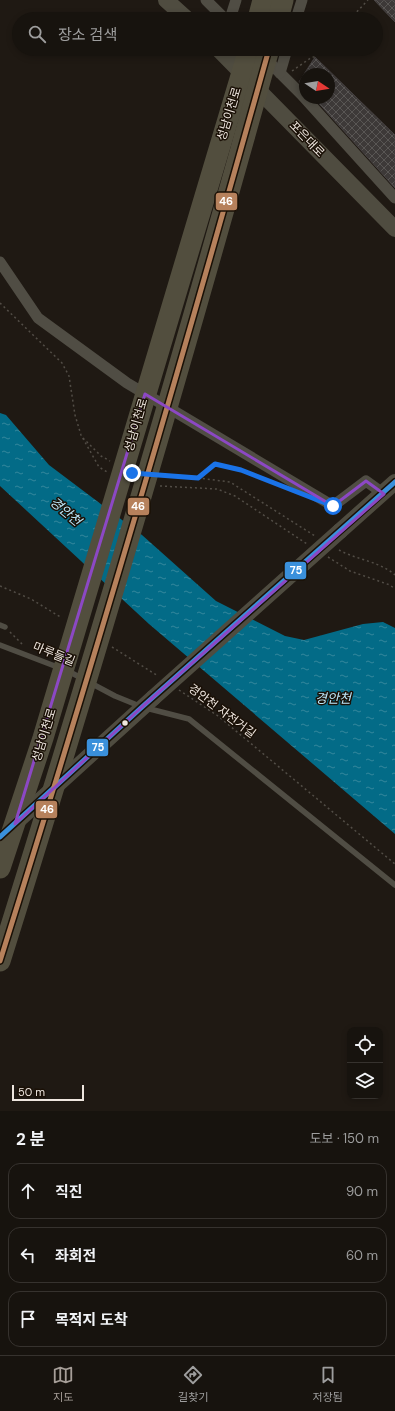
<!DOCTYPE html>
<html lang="ko">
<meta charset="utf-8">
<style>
:root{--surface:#17130e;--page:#201c17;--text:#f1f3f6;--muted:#9e9e9e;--line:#36322e;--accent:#a69e98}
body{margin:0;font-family:"DM Sans","Noto Sans KR",sans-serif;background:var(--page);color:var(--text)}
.controls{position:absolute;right:12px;bottom:12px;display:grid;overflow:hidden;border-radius:8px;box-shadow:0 2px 6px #0003}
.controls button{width:36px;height:36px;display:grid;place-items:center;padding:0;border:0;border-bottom:1px solid var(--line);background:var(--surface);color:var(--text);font:20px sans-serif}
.compass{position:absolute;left:299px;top:68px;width:36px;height:36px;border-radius:50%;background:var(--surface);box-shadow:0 2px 6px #0003;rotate:102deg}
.scale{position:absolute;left:12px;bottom:10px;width:72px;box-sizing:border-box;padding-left:4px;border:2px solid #eee6df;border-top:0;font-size:11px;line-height:14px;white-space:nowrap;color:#eee6df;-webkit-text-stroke:3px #1a1006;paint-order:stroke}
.stop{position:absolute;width:12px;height:12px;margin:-9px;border:3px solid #1a73e8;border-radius:50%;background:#fff}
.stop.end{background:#1a73e8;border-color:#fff;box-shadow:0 1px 4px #0008}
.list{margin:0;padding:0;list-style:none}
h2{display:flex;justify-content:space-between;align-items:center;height:52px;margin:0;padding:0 16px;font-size:17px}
h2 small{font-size:13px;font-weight:400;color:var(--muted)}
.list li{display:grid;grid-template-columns:26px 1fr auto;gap:12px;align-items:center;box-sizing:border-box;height:56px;margin:0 8px 8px;padding:0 8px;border:1px solid var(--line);border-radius:12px}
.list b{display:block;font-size:15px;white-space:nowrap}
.list em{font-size:13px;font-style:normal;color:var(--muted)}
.icon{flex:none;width:22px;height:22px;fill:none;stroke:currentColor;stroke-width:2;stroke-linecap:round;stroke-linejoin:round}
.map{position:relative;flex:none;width:395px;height:1111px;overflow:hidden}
.search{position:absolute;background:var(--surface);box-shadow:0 2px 6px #0003;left:12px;right:12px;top:12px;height:44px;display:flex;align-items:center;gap:10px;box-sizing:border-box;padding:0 14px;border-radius:22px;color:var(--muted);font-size:15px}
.sheet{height:244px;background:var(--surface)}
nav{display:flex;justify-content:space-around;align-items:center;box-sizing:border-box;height:56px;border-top:1px solid var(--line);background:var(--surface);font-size:11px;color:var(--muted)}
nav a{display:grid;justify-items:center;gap:2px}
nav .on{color:var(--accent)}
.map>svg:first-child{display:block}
</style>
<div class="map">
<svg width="395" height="1111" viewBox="0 0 395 1111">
<defs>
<pattern id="water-ripples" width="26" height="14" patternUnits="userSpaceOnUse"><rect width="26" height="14" fill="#036b87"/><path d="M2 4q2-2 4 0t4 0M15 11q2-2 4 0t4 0" fill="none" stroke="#34879d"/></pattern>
<pattern id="building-cross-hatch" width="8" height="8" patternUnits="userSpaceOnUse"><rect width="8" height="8" fill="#3d3938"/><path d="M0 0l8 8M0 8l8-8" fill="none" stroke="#595654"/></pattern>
</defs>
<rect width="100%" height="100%" fill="#1f1913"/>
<polygon fill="url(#water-ripples)" points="0,413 6,415 49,465 142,535 216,601 285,636 304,640 363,624 383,622 395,628 395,834 149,624 0,486"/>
<g fill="url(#building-cross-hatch)" stroke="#464141">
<polygon points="374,0 395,0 395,22"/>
<polygon points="315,57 395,135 395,188 314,98 329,98 329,74 305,74 305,88 299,82"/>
</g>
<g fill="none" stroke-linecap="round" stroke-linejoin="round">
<g stroke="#524d46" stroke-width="1.5" stroke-dasharray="2 3" stroke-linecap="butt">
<polyline points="350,19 368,0"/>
<polyline points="292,71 312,57 315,57 322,49"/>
<polyline points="0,303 62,363 69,376 75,415 81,435 99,467 107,472"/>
<polyline points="83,438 101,456 110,461"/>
<polyline points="163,475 198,478 230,482 315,536"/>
<polyline points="198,478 215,464 241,470 269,481"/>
<polyline points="160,486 217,489 235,496 307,544"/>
<path d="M339 550C357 560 379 561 395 575"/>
<polyline points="328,557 350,571 390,585 395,589"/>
<polyline points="0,586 31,599 62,618"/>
<polyline points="10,632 23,645"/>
<polyline points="112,647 158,676"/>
<polyline points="179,690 218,716 395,864"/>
</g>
<g stroke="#504d44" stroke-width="5.5">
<polyline points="0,625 5,627"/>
<polyline points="0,645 60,668"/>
<polyline points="68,671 115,696 142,707 189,719 395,885"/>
</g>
<g stroke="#504d44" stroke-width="11">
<polyline points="206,0 225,19"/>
<polyline points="230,19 236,0"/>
<polyline points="296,19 302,0"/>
<polyline points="265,58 301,94 395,198"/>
<polyline points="280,73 287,49"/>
<polyline points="0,262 38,318 127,383 333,506 366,481 384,494"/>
</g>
<g stroke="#4f4c40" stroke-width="16">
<polyline points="166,0 187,19"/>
<polyline points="218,49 395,229"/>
<polyline points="340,531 395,482"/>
<polyline points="14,824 153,698"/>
</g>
<g stroke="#524e3e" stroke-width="21">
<polyline points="258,19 263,0"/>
<polyline points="278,19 283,0"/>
</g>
<polyline stroke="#4f4c40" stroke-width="16" points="153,698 340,531"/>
<g stroke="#524e3e" stroke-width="21">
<polyline points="0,868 43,738 249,49"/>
<path d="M0 961C95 659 184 354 269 49"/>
</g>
<defs>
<polyline id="bus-1" points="0,837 142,707 395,482"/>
<path id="bus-2" d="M0 961C95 659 184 354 269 49"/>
</defs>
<use href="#bus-1" stroke="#1a1006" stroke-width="8"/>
<use href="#bus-2" stroke="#1a1006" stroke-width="8"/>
<use href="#bus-1" stroke="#3a90db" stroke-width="5"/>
<use href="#bus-2" stroke="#b6815c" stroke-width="5"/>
</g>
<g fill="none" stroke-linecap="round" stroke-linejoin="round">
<polyline stroke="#1a73e8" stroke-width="5" points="132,473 198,478 215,464 241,470 333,506"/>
</g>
<path fill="none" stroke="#8c48c4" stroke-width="3" stroke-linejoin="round" d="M145 394 333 506 366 481 384 494 142 707 15 824Z"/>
<circle fill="#eee6df" stroke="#1a1006" stroke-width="1.5" cx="125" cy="723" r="3.5"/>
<g text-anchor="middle" stroke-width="3" stroke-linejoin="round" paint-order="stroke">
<g font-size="12" fill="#eee6df" stroke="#1a1006">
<text transform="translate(229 114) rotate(-73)" y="4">성남이천로</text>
<text transform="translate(307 139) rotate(46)" y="4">포은대로</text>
<text transform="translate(136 425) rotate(-74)" y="4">성남이천로</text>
<text transform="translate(54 654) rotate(22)" y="4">마루들길</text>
<text transform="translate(222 711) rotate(37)" y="4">경안천 자전거길</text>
<text transform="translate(44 735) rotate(-73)" y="4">성남이천로</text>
</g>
<g font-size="13" font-style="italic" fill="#bce7fa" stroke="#1a1006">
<text transform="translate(66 511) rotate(40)" y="5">경안천</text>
<text x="333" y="703">경안천</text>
</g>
</g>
<g stroke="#1a1006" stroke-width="1.5">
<rect x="215" y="192" width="23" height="19" rx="4" fill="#b6815c"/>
<rect x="127" y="497" width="23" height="19" rx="4" fill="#b6815c"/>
<rect x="284" y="561" width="23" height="19" rx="4" fill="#3a90db"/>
<rect x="86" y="738" width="23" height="19" rx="4" fill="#3a90db"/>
<rect x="35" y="800" width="23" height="19" rx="4" fill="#b6815c"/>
</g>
<g font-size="11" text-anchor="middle" font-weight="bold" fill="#fff">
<text x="226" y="205">46</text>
<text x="138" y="510">46</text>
<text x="296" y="574">75</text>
<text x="98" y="751">75</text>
<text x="47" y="813">46</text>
</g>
</svg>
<div class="controls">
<button><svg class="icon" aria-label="locate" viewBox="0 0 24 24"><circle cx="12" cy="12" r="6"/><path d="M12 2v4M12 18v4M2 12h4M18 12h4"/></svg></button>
<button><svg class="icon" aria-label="layers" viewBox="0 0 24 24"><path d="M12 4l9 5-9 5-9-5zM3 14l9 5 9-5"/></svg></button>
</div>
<svg class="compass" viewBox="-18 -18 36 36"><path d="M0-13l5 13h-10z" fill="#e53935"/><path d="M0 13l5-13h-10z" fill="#9e9e9e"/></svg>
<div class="scale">50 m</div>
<div class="stop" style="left:333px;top:506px"></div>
<div class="stop end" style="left:132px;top:473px"></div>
<div class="search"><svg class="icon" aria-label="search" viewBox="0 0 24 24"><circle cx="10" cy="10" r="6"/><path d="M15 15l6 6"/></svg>장소 검색</div>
</div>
<section class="sheet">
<h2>2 분<small>도보 · 150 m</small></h2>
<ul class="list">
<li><svg class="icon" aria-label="ahead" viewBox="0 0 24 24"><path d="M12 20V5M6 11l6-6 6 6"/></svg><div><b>직진</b></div><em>90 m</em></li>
<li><svg class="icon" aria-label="left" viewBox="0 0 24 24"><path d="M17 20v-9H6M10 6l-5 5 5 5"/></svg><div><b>좌회전</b></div><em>60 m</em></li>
<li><svg class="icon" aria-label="arrive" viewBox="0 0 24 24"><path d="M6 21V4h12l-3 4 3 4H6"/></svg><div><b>목적지 도착</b></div></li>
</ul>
</section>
<nav>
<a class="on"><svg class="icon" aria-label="map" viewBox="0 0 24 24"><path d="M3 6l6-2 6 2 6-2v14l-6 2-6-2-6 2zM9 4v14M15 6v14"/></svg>지도</a>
<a><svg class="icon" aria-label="directions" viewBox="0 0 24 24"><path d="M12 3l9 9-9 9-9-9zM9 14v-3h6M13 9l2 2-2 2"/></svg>길찾기</a>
<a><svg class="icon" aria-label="saved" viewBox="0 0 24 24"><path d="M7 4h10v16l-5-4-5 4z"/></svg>저장됨</a>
</nav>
